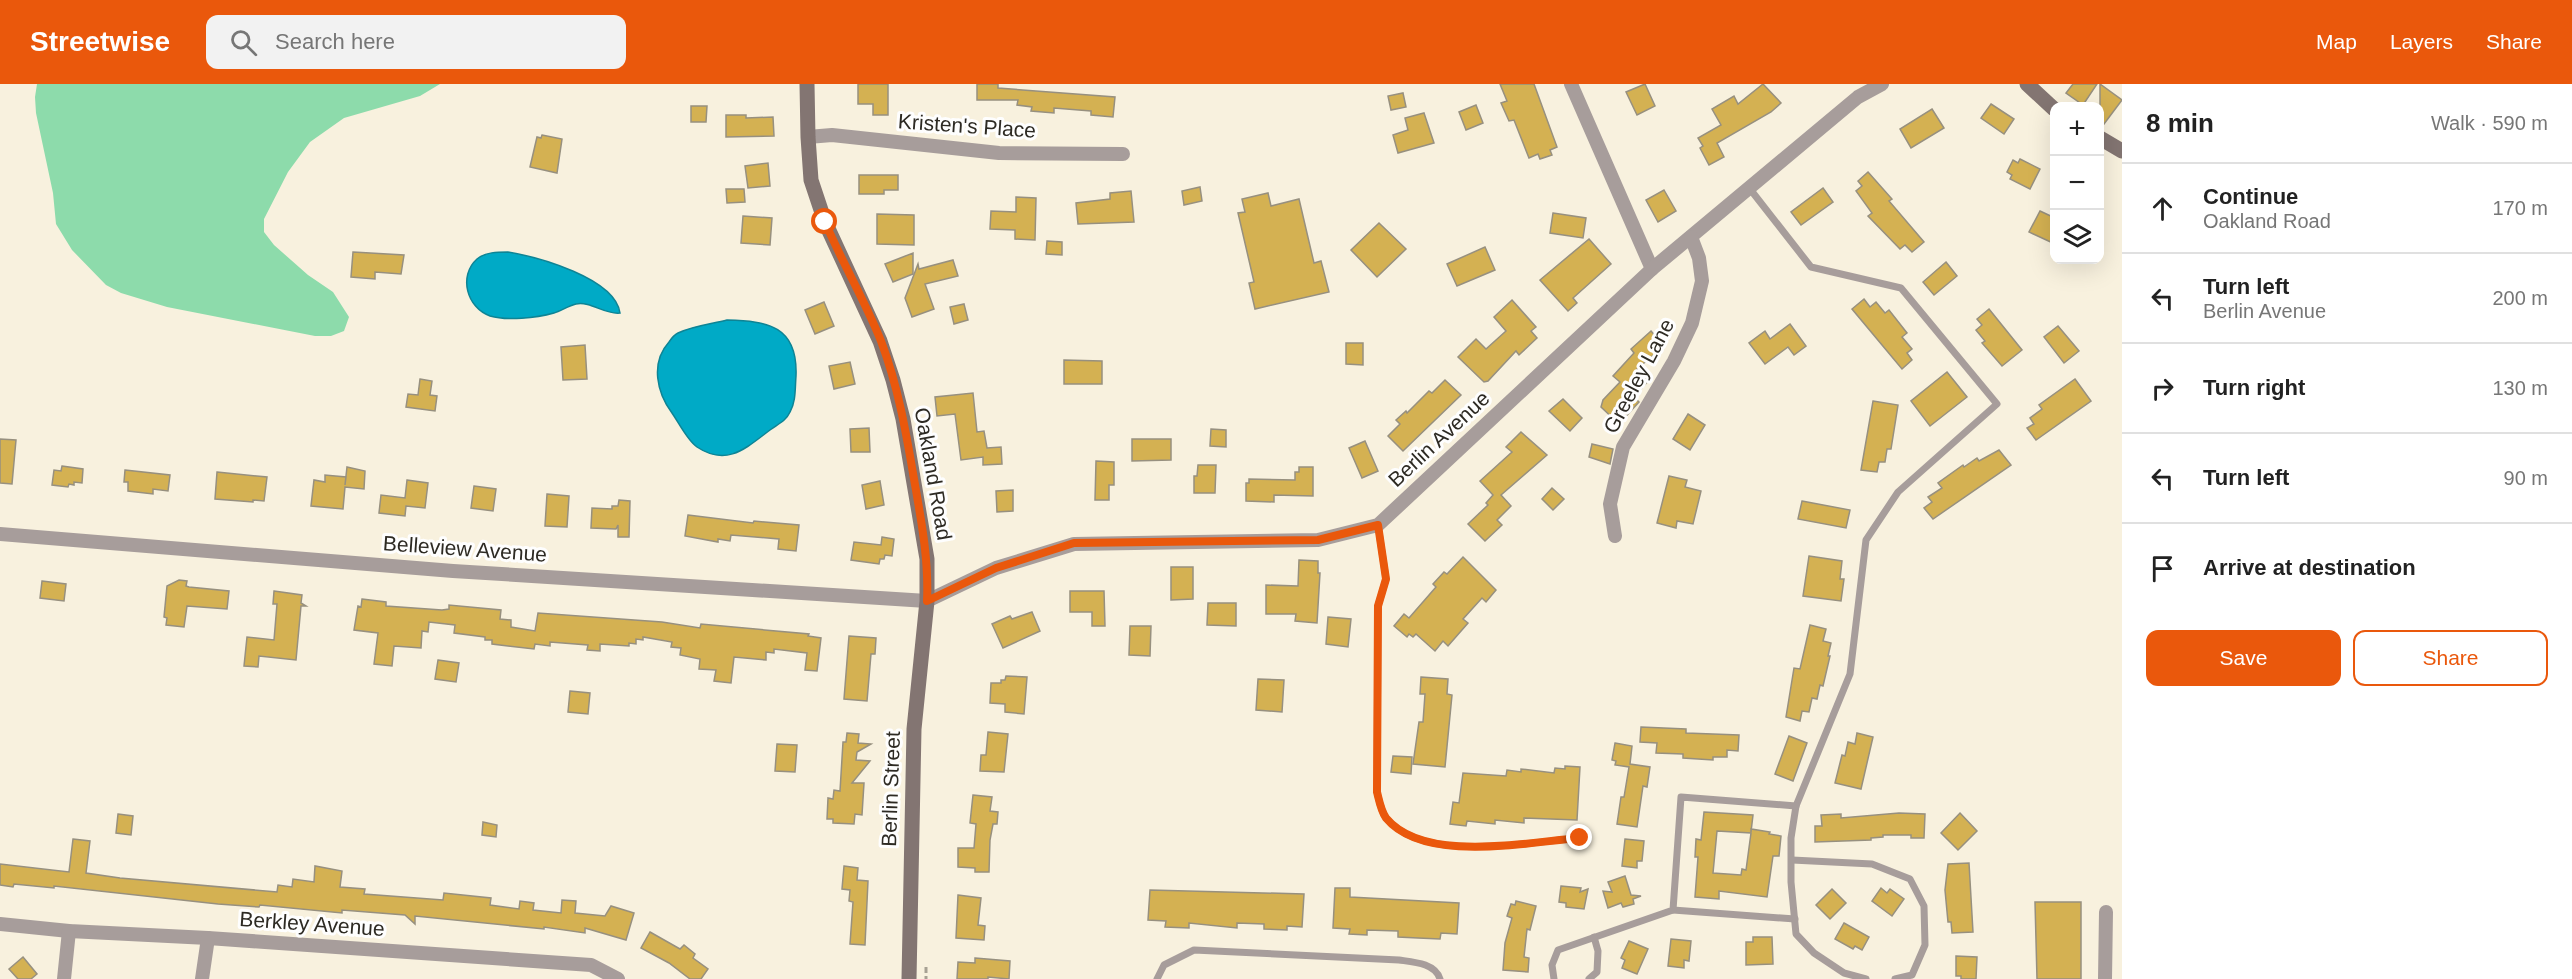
<!DOCTYPE html>
<meta charset="utf-8">
<style>
:root{--surface:#fff;--page:#f2f2f2;--text:#222;--muted:#767676;--line:#e0e0e0;--accent:#ea580c}
body{margin:0;font-family:Arial,sans-serif;background:var(--page);color:var(--text)}
.controls{position:absolute;right:18px;top:18px;display:grid;overflow:hidden;border-radius:12px;box-shadow:0 6px 24px #0002}
.controls button{width:54px;height:54px;display:grid;place-items:center;padding:0;border:0;border-bottom:2px solid var(--line);background:var(--surface);color:var(--text);font:30px sans-serif}
.stop{position:absolute;width:18px;height:18px;margin:-14px;border:4px solid #ea580c;border-radius:50%;background:#fff}
.stop.end{background:#ea580c;border-color:#fff;box-shadow:0 2px 6px #0008}
.list{margin:0;padding:0;list-style:none}
h2{display:flex;justify-content:space-between;align-items:center;height:78px;margin:0;padding:0 24px;font-size:26px}
h2 small{font-size:20px;font-weight:400;color:var(--muted)}
.list li{display:grid;grid-template-columns:39px 1fr auto;gap:18px;align-items:center;box-sizing:border-box;height:90px;padding:0 24px;border-top:2px solid var(--line)}
.list b{display:block;font-size:22px;white-space:nowrap}
.list p{margin:0;font-size:20px;white-space:nowrap;color:var(--muted)}
.list em{font-size:20px;font-style:normal;color:var(--muted)}
.actions{display:flex;gap:12px;padding:18px 24px}
.actions a{flex:1;padding:14px 0;border:2px solid var(--accent);border-radius:12px;text-align:center;font-size:21px;color:var(--accent)}
.actions .main{background:var(--accent);color:#fff}
.icon{flex:none;width:33px;height:33px;fill:none;stroke:currentColor;stroke-width:2;stroke-linecap:round;stroke-linejoin:round}
.map{position:relative;flex:none;width:2122px;height:895px;overflow:hidden}
header{display:flex;align-items:center;gap:36px;box-sizing:border-box;height:84px;padding:0 30px;background:var(--accent);color:#fff}
header strong{font-size:28px}
nav{display:flex;gap:33px;margin-inline-start:auto;font-size:21px}
.search{width:420px;height:54px;background:var(--page);display:flex;align-items:center;gap:15px;box-sizing:border-box;padding:0 21px;border-radius:12px;color:var(--muted);font-size:22px}
main{display:flex}
aside{flex:1;background:var(--surface)}
.map>svg:first-child{display:block}
</style>
<header>
<strong>Streetwise</strong>
<div class="search"><svg class="icon" aria-label="search" viewBox="0 0 24 24"><circle cx="10" cy="10" r="6"/><path d="M15 15l6 6"/></svg>Search here</div>
<nav><a>Map</a><a>Layers</a><a>Share</a></nav>
</header>
<main>
<div class="map">
<svg width="2122" height="895" viewBox="0 0 2122 895">
<rect width="100%" height="100%" fill="#f8f1de"/>
<polygon fill="#8ddbab" points="37,0 440,0 420,12 344,34 310,58 288,88 264,135 264,148 274,161 308,191 333,208 349,233 344,247 331,252 315,252 167,223 121,209 106,201 72,166 56,140 53,109 36,29 35,13"/>
<g fill="#00aac6" stroke="#0e8495" stroke-width="1.5">
<path d="M508 168C538 173 615 194 620 229 605 231 591 217 576 220 568 222 561 227 554 229 536 234 507 237 490 232 467 224 458 192 477 175 485 168 498 168 508 168Z"/>
<path d="M727 236C768 237 798 242 796 292 795 304 796 318 790 328 786 337 778 340 770 346 746 364 727 383 697 363 687 356 679 339 672 329 657 309 650 279 669 258 671 255 674 251 678 249 693 242 711 240 727 236Z"/>
</g>
<g fill="#d4b152" stroke="#97907f" stroke-width="1.5" fill-rule="evenodd">
<polygon points="858,0 888,0 888,31 873,31 873,20 858,20"/>
<polygon points="977,0 998,0 998,4 1115,13 1113,33 1091,31 1091,27 1054,24 1054,29 1031,27 1032,23 1017,21 1018,16 977,16"/>
<polygon points="1500,0 1534,0 1557,63 1550,66 1552,71 1540,75 1538,70 1529,74 1514,36 1509,37 1501,19 1507,17"/>
<polygon points="1645,0 1655,22 1637,31 1626,8"/>
<polygon points="1763,0 1781,19 1771,28 1717,59 1724,73 1709,81 1700,64 1703,62 1698,54 1721,41 1712,25 1734,12 1738,20"/>
<polygon points="2073,0 2097,0 2083,21 2066,9"/>
<polygon points="2100,0 2122,16 2101,44 2100,44"/>
<polygon points="1403,9 1406,23 1391,26 1388,12"/>
<polygon points="1991,20 2014,35 2004,50 1981,34"/>
<polygon points="1476,21 1483,39 1466,46 1459,28"/>
<polygon points="691,22 707,22 706,38 691,38"/>
<polygon points="1932,25 1944,44 1911,64 1900,45"/>
<polygon points="1424,29 1434,59 1398,69 1393,51 1408,46 1405,34"/>
<polygon points="726,31 746,31 746,34 773,33 774,52 726,53"/>
<polygon points="542,51 562,55 557,89 530,83 537,53 541,54"/>
<polygon points="2020,75 2040,85 2030,105 2010,95 2012,91 2007,88 2013,76 2018,79"/>
<polygon points="768,79 770,102 748,104 745,82"/>
<polygon points="1868,88 1892,115 1889,117 1924,158 1912,168 1905,161 1900,165 1868,132 1872,129 1856,107 1862,102 1858,97"/>
<polygon points="859,91 898,91 898,106 884,106 884,110 859,110"/>
<polygon points="1200,103 1202,117 1184,121 1182,107"/>
<polygon points="1823,104 1833,118 1801,141 1791,128"/>
<polygon points="726,105 744,105 745,118 727,119"/>
<polygon points="1664,106 1676,127 1658,138 1646,116"/>
<polygon points="1131,107 1134,138 1078,140 1076,119 1110,115 1110,109"/>
<polygon points="1268,109 1271,122 1299,115 1314,179 1321,177 1329,208 1255,225 1249,199 1254,198 1238,129 1245,128 1242,115"/>
<polygon points="1016,113 1036,114 1035,156 1015,155 1015,146 990,145 991,127 1016,128"/>
<polygon points="2040,127 2055,134 2055,160 2029,148"/>
<polygon points="1553,129 1586,134 1583,154 1550,149"/>
<polygon points="877,130 914,131 914,161 877,160"/>
<polygon points="743,132 772,134 770,161 741,159"/>
<polygon points="1379,139 1406,165 1377,193 1351,166"/>
<polygon points="1589,155 1611,180 1573,214 1577,219 1568,227 1540,196"/>
<polygon points="1047,157 1062,158 1062,171 1046,170"/>
<polygon points="1485,163 1495,186 1457,202 1447,180"/>
<polygon points="353,168 404,171 401,190 375,188 375,195 351,193"/>
<polygon points="913,169 913,190 893,198 885,180"/>
<polygon points="953,176 958,192 925,200 934,225 912,233 905,214 918,180 919,185"/>
<polygon points="1946,178 1957,192 1934,211 1923,198"/>
<polygon points="1864,215 1870,223 1876,218 1885,229 1889,226 1907,249 1902,253 1912,265 1907,269 1912,276 1902,285 1852,225"/>
<polygon points="1512,216 1536,243 1531,247 1537,254 1519,271 1516,267 1488,297 1484,298 1458,273 1476,255 1486,265 1506,247 1494,233"/>
<polygon points="824,218 834,242 815,250 805,226"/>
<polygon points="964,220 968,236 954,240 950,223"/>
<polygon points="1989,225 2022,266 2002,282 1982,259 1985,257 1976,246 1982,241 1977,235"/>
<polygon points="1790,240 1806,262 1794,271 1788,263 1765,280 1749,259 1765,247 1770,255"/>
<polygon points="2058,242 2079,267 2064,279 2044,253"/>
<polygon points="1651,247 1664,262 1637,285 1649,296 1634,313 1639,318 1619,340 1601,323 1603,316 1620,298 1613,292 1634,269 1631,265"/>
<polygon points="1346,259 1363,259 1363,281 1346,280"/>
<polygon points="585,261 587,295 563,296 561,263"/>
<polygon points="1064,276 1102,277 1102,300 1064,300"/>
<polygon points="850,278 855,300 834,305 829,282"/>
<polygon points="1947,288 1967,313 1930,342 1911,317"/>
<polygon points="420,295 432,297 430,311 437,312 435,327 406,323 408,310 418,311"/>
<polygon points="2075,295 2091,317 2036,356 2027,344 2034,340 2030,334 2042,325 2039,321"/>
<polygon points="1445,296 1461,311 1403,367 1388,352 1400,340 1396,336 1406,327 1407,329 1429,307 1432,309"/>
<polygon points="973,309 977,348 984,347 987,364 1001,363 1002,380 983,381 983,373 961,376 955,330 937,332 935,313"/>
<polygon points="1563,315 1582,334 1570,347 1549,327"/>
<polygon points="1873,317 1898,321 1891,365 1887,365 1885,378 1879,378 1877,388 1861,386"/>
<polygon points="1688,330 1705,341 1690,366 1673,355"/>
<polygon points="869,344 870,368 851,368 850,345"/>
<polygon points="1211,345 1226,346 1226,363 1210,362"/>
<polygon points="1521,348 1547,371 1501,411 1511,422 1497,436 1502,441 1485,457 1468,440 1488,421 1486,419 1493,411 1480,397 1512,368 1506,363"/>
<polygon points="0,355 16,356 12,400 0,399"/>
<polygon points="1132,355 1171,355 1171,376 1132,377"/>
<polygon points="1365,357 1378,387 1362,394 1349,364"/>
<polygon points="1592,360 1613,365 1610,380 1589,373"/>
<polygon points="1999,366 2011,381 1933,435 1924,424 1932,418 1928,413 1942,404 1938,399 1963,381 1964,383 1977,374 1979,377"/>
<polygon points="1096,377 1114,378 1114,401 1109,401 1109,416 1095,416"/>
<polygon points="1198,381 1216,381 1215,409 1194,409 1194,392 1197,392"/>
<polygon points="62,382 83,385 82,399 74,398 74,401 69,400 68,403 52,401 54,386 61,387"/>
<polygon points="347,383 365,387 364,405 345,403 343,425 311,422 314,396 325,398 325,391 346,393 345,401"/>
<polygon points="1299,383 1313,383 1313,412 1274,411 1274,418 1246,417 1246,399 1249,399 1249,395 1295,396 1295,388 1299,388"/>
<polygon points="125,386 170,391 168,407 153,405 153,410 128,407 128,398 124,398"/>
<polygon points="217,388 267,393 264,417 253,416 253,418 215,415"/>
<polygon points="1669,392 1687,396 1685,403 1701,407 1693,440 1677,437 1676,444 1657,439"/>
<polygon points="407,396 428,399 425,424 406,422 405,432 379,429 381,411 405,414"/>
<polygon points="880,397 884,421 866,425 862,401"/>
<polygon points="474,402 496,405 493,427 471,424"/>
<polygon points="1552,404 1564,415 1553,426 1542,415"/>
<polygon points="1013,406 1013,427 997,428 996,407"/>
<polygon points="547,410 569,412 567,443 545,442"/>
<polygon points="619,416 630,417 629,453 618,453 618,441 616,445 591,444 592,424 612,425 612,422 618,422"/>
<polygon points="1802,417 1850,426 1846,444 1798,435"/>
<polygon points="688,431 753,439 754,437 799,441 796,467 778,465 779,455 731,451 730,457 718,455 718,458 685,452"/>
<polygon points="882,453 894,455 892,472 885,471 884,475 880,475 879,480 851,476 854,458 881,461"/>
<polygon points="1809,472 1842,477 1840,495 1844,495 1841,517 1803,512"/>
<polygon points="1463,473 1496,506 1486,518 1482,514 1463,535 1468,539 1448,562 1443,557 1435,567 1416,550 1413,553 1409,550 1407,553 1394,542 1404,530 1409,534 1436,503 1433,500 1444,488 1447,490"/>
<polygon points="1299,476 1318,477 1318,489 1320,489 1317,539 1295,537 1296,530 1266,530 1266,501 1298,502"/>
<polygon points="1171,483 1193,483 1193,515 1171,516"/>
<polygon points="179,496 187,497 186,502 189,503 229,507 227,525 187,522 184,543 166,541 167,534 164,533 167,502"/>
<polygon points="42,497 66,500 64,517 40,514"/>
<polygon points="274,507 302,511 301,519 306,522 301,522 296,576 259,572 258,583 244,582 247,553 274,556 277,520 273,520"/>
<polygon points="1070,507 1104,507 1105,542 1092,542 1092,528 1070,528"/>
<polygon points="362,515 386,518 386,522 442,526 449,525 449,521 501,526 500,535 511,536 511,543 535,547 538,529 662,538 700,544 701,540 809,550 808,552 821,554 817,587 805,586 807,569 774,565 774,569 766,568 766,576 734,573 731,599 714,597 716,586 699,585 700,575 680,571 681,564 671,563 672,558 643,553 643,556 636,555 636,560 629,559 629,562 600,560 600,567 587,566 588,561 550,558 550,562 535,560 534,565 492,560 492,556 485,556 485,553 454,549 455,541 429,538 428,548 422,547 421,564 394,562 392,582 374,580 378,549 354,546 358,522 361,523"/>
<polygon points="1208,519 1236,519 1236,542 1207,541"/>
<polygon points="1032,528 1040,547 1003,564 992,540 1010,532 1012,535"/>
<polygon points="1328,533 1351,535 1348,563 1326,560"/>
<polygon points="1810,541 1826,545 1823,557 1831,559 1828,572 1830,572 1823,602 1820,601 1817,615 1812,614 1809,628 1802,627 1800,637 1786,633 1794,584 1800,585"/>
<polygon points="1130,542 1151,542 1150,572 1129,571"/>
<polygon points="849,552 876,554 875,570 871,570 867,617 844,615"/>
<polygon points="438,576 459,579 456,598 435,595"/>
<polygon points="1006,592 1027,593 1024,630 1005,628 1005,620 990,619 991,599 1001,599 1001,596 1005,596"/>
<polygon points="1421,593 1448,595 1447,610 1452,611 1445,683 1413,680 1419,638 1423,638 1425,610 1420,610"/>
<polygon points="1258,595 1284,596 1282,628 1256,626"/>
<polygon points="570,607 590,609 588,630 568,628"/>
<polygon points="1641,643 1686,645 1686,649 1739,651 1738,667 1727,666 1727,673 1713,673 1713,676 1683,674 1683,670 1656,669 1657,659 1640,658"/>
<polygon points="988,648 1008,650 1004,688 980,687 981,671 986,671"/>
<polygon points="847,649 859,650 858,659 871,660 857,668 856,676 870,677 852,699 864,699 862,731 855,730 854,740 833,739 833,735 827,735 828,714 833,715 834,706 840,707 843,658 846,658"/>
<polygon points="1857,649 1873,653 1861,705 1835,699 1842,671 1845,672 1848,658 1855,660"/>
<polygon points="1789,652 1807,659 1793,697 1775,690"/>
<polygon points="1615,659 1632,662 1630,680 1650,683 1647,703 1643,702 1637,743 1617,740 1621,713 1624,713 1629,683 1615,681 1616,677 1612,676"/>
<polygon points="777,660 797,661 795,688 775,687"/>
<polygon points="1393,672 1412,673 1411,690 1391,688"/>
<polygon points="1565,682 1580,683 1577,736 1524,734 1524,739 1495,736 1495,740 1467,737 1466,742 1450,740 1453,718 1459,719 1463,689 1506,692 1507,686 1521,688 1521,685 1554,689 1555,684 1565,685"/>
<polygon points="973,711 992,713 990,727 998,728 997,740 993,740 990,756 989,788 975,788 975,784 958,783 958,764 974,764 976,740 970,739"/>
<path d="M1704 728 1753 731 1751 748V745L1770 748 1769 750 1781 752 1779 772H1773L1767 813 1719 807V815L1695 813 1698 773H1695L1696 755 1701 756ZM1717 747 1751 749 1746 786 1742 785 1741 791 1713 789Z"/>
<polygon points="1899,729 1925,730 1924,754 1911,754 1911,751 1883,751 1883,753 1871,754 1871,756 1815,758 1815,742 1822,742 1821,731 1841,730 1841,734"/>
<polygon points="1960,729 1977,747 1958,766 1941,749"/>
<polygon points="118,730 133,732 131,751 116,749"/>
<polygon points="483,738 497,741 496,753 482,751"/>
<polygon points="73,755 90,757 86,789 120,794 277,808 278,801 292,803 293,795 314,798 315,782 342,787 340,803 365,805 364,810 443,816 444,809 491,814 490,821 519,825 520,817 534,819 533,826 561,829 562,816 576,817 575,829 605,832 611,822 634,829 626,856 585,844 585,849 544,843 544,845 415,832 415,840 405,831 342,826 342,829 260,821 259,823 218,820 54,802 54,804 14,800 13,803 0,801 0,780 69,788"/>
<polygon points="1625,755 1644,757 1642,777 1637,777 1637,784 1622,782"/>
<polygon points="1969,779 1973,848 1952,849 1951,838 1948,838 1945,806 1948,780"/>
<polygon points="844,782 858,784 857,796 868,797 865,861 850,860 853,818 849,817 850,806 842,805"/>
<polygon points="1625,792 1631,811 1641,812 1633,815 1634,820 1623,823 1621,819 1608,824 1603,807 1612,808 1608,798"/>
<polygon points="1561,802 1581,804 1580,808 1588,805 1584,825 1566,823 1566,819 1559,818"/>
<polygon points="1335,804 1350,804 1350,813 1459,819 1457,850 1441,849 1440,855 1418,854 1398,853 1398,847 1367,846 1367,851 1349,850 1350,845 1333,844"/>
<polygon points="1881,804 1887,809 1890,805 1904,815 1892,832 1872,817"/>
<polygon points="1832,805 1846,819 1830,835 1816,821"/>
<polygon points="1150,806 1304,810 1302,843 1287,842 1287,846 1264,845 1264,840 1237,839 1237,844 1189,839 1189,844 1165,843 1166,837 1148,836"/>
<polygon points="958,811 981,814 978,841 985,842 984,856 956,854"/>
<polygon points="1516,817 1536,822 1530,846 1527,845 1524,873 1529,874 1528,888 1503,886 1505,859 1512,834 1507,832 1511,820 1515,821"/>
<polygon points="2035,818 2081,818 2081,895 2037,895"/>
<polygon points="1844,839 1869,853 1862,866 1855,862 1853,865 1835,855"/>
<polygon points="650,848 680,865 684,861 695,870 693,874 708,885 701,895 690,895 669,879 641,864"/>
<polygon points="1753,853 1772,853 1773,880 1746,881 1746,858 1753,858"/>
<polygon points="1671,855 1691,857 1689,877 1684,876 1684,884 1668,882"/>
<polygon points="1629,857 1648,865 1637,890 1622,884 1625,876 1621,874"/>
<polygon points="1956,872 1977,873 1976,895 1961,895 1961,892 1956,892"/>
<polygon points="23,873 37,890 31,895 18,895 9,885"/>
<polygon points="975,874 1010,877 1009,895 988,893 988,895 957,895 958,878 975,879"/>
</g>
<g fill="none" stroke-linecap="round" stroke-linejoin="round">
<polyline stroke="#a7a193" stroke-width="3" stroke-dasharray="6 3" stroke-linecap="butt" points="926,883 926,895"/>
<g stroke="#a79d9b" stroke-width="7">
<polyline points="1750,105 1811,183 1901,204 1997,320 1898,408 1866,456 1850,590 1796,722 1791,754 1791,798 1796,850 1814,869 1844,889 1866,895"/>
<path d="M1378 441 1386 495 1378 522 1377 708C1379 716 1381 727 1386 734 1424 780 1527 758 1580 754"/>
<polyline points="1792,776 1872,780 1910,795 1924,822 1925,861 1912,891 1895,895"/>
<polyline points="1673,826 1795,835"/>
<path d="M1157 895 1164 881 1194 866 1399 876C1413 878 1435 879 1440 895"/>
<polyline points="1554,895 1552,881 1558,866 1673,826 1681,713 1796,722"/>
<polyline points="1589,895 1597,888 1598,867 1594,853"/>
</g>
<g stroke="#a79d9b" stroke-width="14">
<polyline points="1571,0 1652,185"/>
<polyline points="808,53 832,51 999,69 1123,70"/>
<polyline points="0,450 453,487 927,517 996,484 1074,460 1318,456 1378,441 1652,185 1858,13 1882,0"/>
<polyline points="1615,452 1610,420 1623,363 1674,277 1692,239 1702,197 1699,174 1691,153"/>
<polyline points="0,840 69,847 208,854 591,881 618,895"/>
<polyline points="64,895 69,847"/>
<polyline points="202,895 208,854"/>
<polyline points="2105,895 2106,828"/>
</g>
<g stroke="#837572" stroke-width="15">
<polyline points="807,0 808,53 811,96 825,138 880,257 893,296 903,335 927,475 927,517 914,645 909,895"/>
<polyline points="2027,0 2054,25"/>
<polyline points="2100,54 2122,67"/>
</g>
</g>
<g fill="none" stroke-linecap="round" stroke-linejoin="round">
<path stroke="#ea580c" stroke-width="8" d="M825 138C842 178 865 217 881 257 898 302 906 348 914 395 921 435 929 476 927 517L996 484 1074 459 1318 456 1378 441 1386 495 1378 522 1377 708C1379 716 1381 727 1386 734 1424 780 1527 758 1580 754"/>
</g>
<g text-anchor="middle" stroke-width="6" stroke-linejoin="round" paint-order="stroke">
<g font-size="21" fill="#2d2a23" stroke="#fefefe">
<text transform="translate(967 42) rotate(4)" y="7">Kristen's Place</text>
<text transform="translate(1639 292) rotate(-62)" y="7">Greeley Lane</text>
<text transform="translate(1439 355) rotate(-43)" y="7">Berlin Avenue</text>
<text transform="translate(933 390) rotate(80)" y="7">Oakland Road</text>
<text transform="translate(465 465) rotate(4)" y="7">Belleview Avenue</text>
<text transform="translate(891 705) rotate(-88)" y="7">Berlin Street</text>
<text transform="translate(312 840) rotate(4)" y="7">Berkley Avenue</text>
</g>
</g>
</svg>
<div class="controls">
<button>+</button>
<button>−</button>
<button><svg class="icon" aria-label="layers" viewBox="0 0 24 24"><path d="M12 4l9 5-9 5-9-5zM3 14l9 5 9-5"/></svg></button>
</div>
<div class="stop" style="left:825px;top:138px"></div>
<div class="stop end" style="left:1580px;top:754px"></div>
</div>
<aside>
<h2>8 min<small>Walk · 590 m</small></h2>
<ul class="list">
<li><svg class="icon" aria-label="ahead" viewBox="0 0 24 24"><path d="M12 20V5M6 11l6-6 6 6"/></svg><div><b>Continue</b><p>Oakland Road</p></div><em>170 m</em></li>
<li><svg class="icon" aria-label="left" viewBox="0 0 24 24"><path d="M17 20v-9H6M10 6l-5 5 5 5"/></svg><div><b>Turn left</b><p>Berlin Avenue</p></div><em>200 m</em></li>
<li><svg class="icon" aria-label="right" viewBox="0 0 24 24"><path d="M7 20v-9h11M14 6l5 5-5 5"/></svg><div><b>Turn right</b></div><em>130 m</em></li>
<li><svg class="icon" aria-label="left" viewBox="0 0 24 24"><path d="M17 20v-9H6M10 6l-5 5 5 5"/></svg><div><b>Turn left</b></div><em>90 m</em></li>
<li><svg class="icon" aria-label="arrive" viewBox="0 0 24 24"><path d="M6 21V4h12l-3 4 3 4H6"/></svg><div><b>Arrive at destination</b></div></li>
</ul>
<div class="actions"><a class="main">Save</a><a>Share</a></div>
</aside>
</main>
